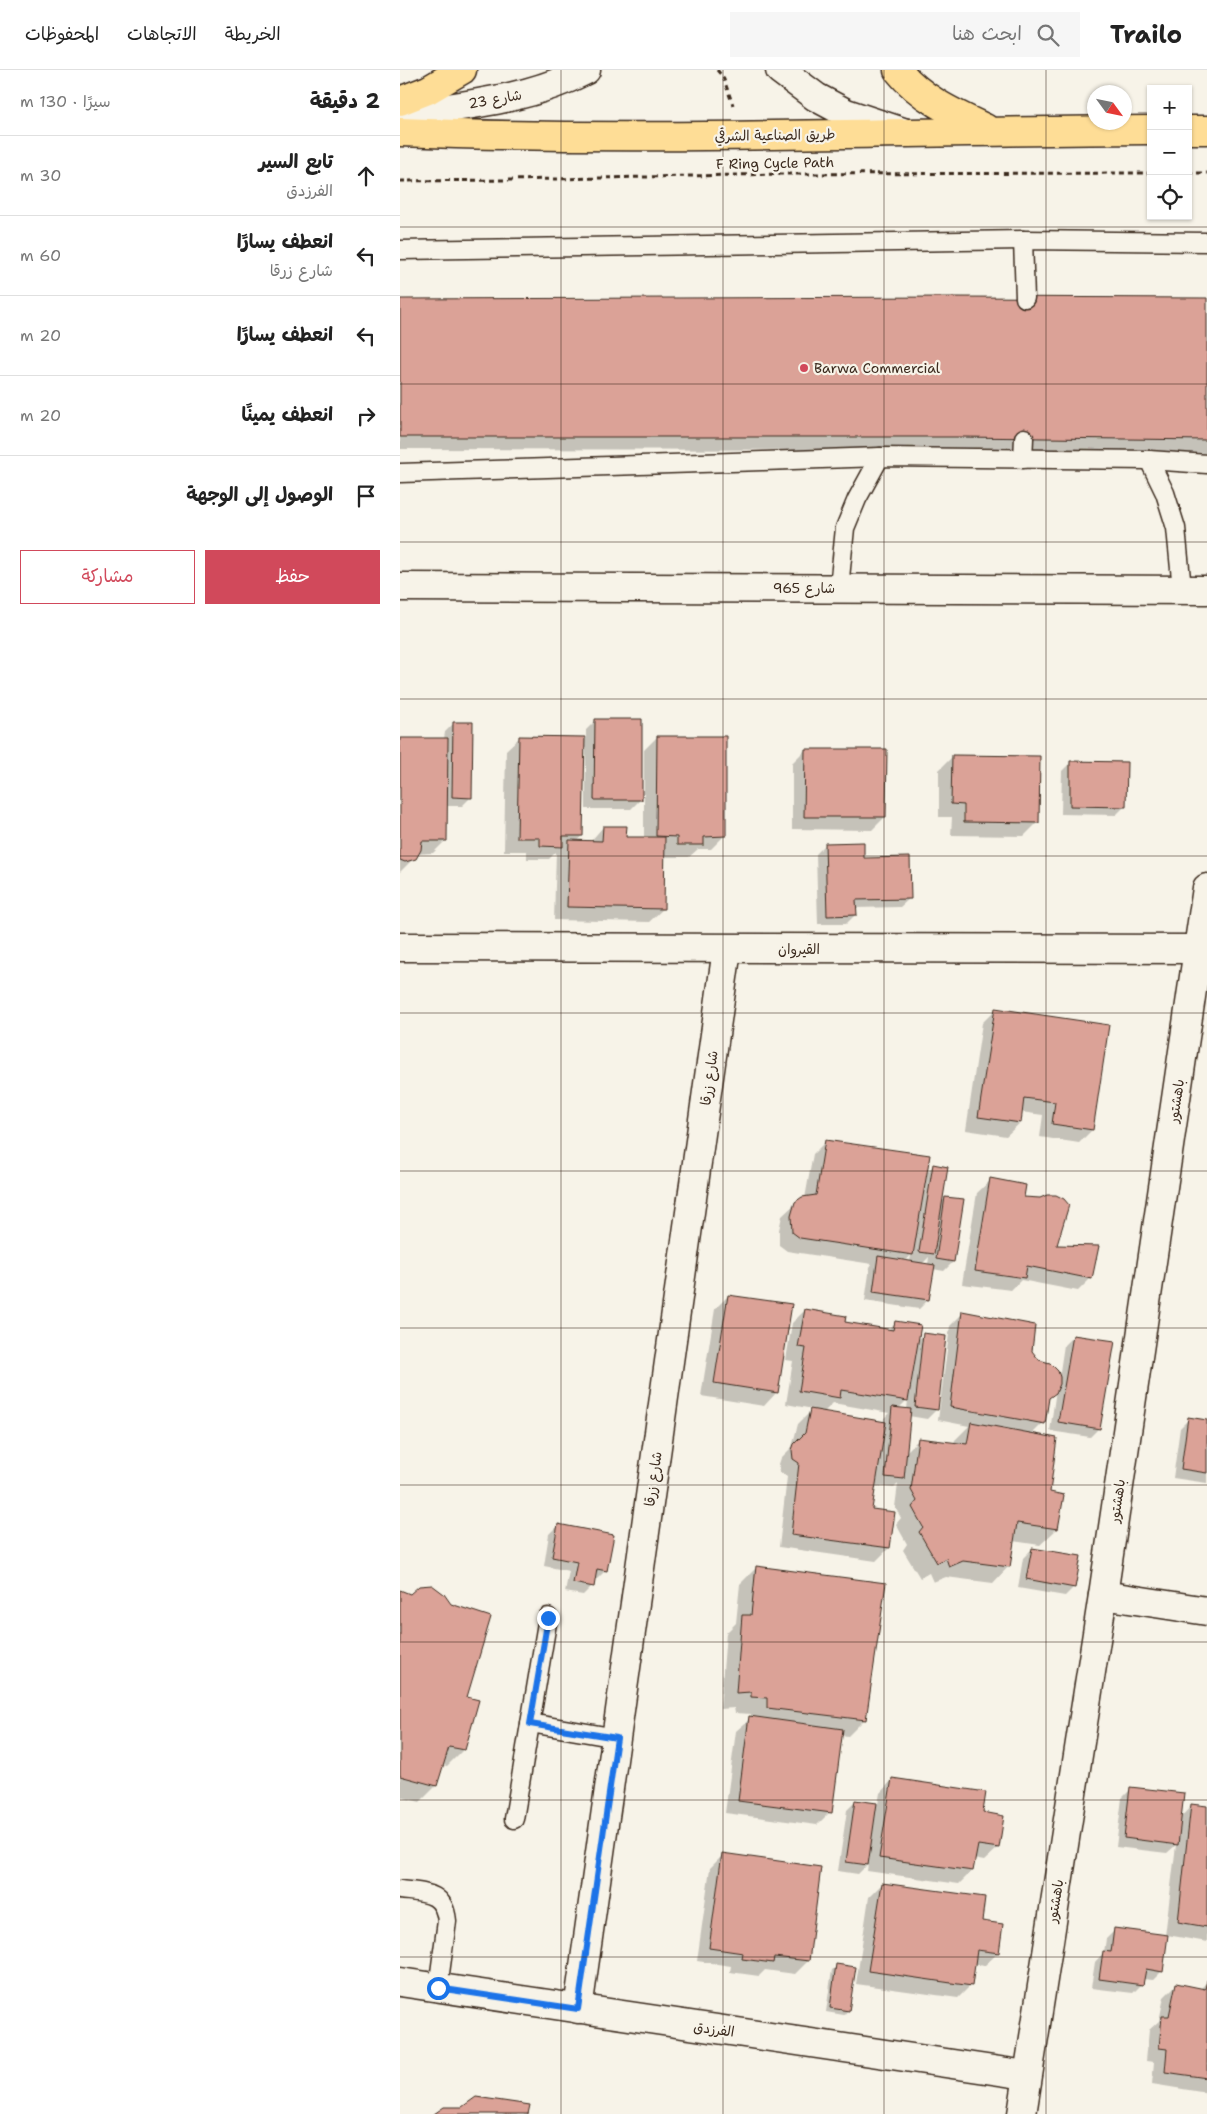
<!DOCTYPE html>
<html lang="ar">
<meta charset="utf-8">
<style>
:root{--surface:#fff;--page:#f6f6f6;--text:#222;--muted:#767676;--line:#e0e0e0;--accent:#d1495b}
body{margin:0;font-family:"Shantell Sans","Playpen Sans Arabic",sans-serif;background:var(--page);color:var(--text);direction:rtl}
.controls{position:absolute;right:15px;top:15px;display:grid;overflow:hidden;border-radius:0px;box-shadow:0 1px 4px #0004}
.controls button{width:45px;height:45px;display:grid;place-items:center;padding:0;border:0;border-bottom:1px solid var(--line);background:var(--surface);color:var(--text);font:25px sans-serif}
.compass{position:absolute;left:687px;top:15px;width:45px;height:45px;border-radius:50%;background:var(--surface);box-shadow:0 1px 4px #0004;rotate:123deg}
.stop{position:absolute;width:15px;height:15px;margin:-11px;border:4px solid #1a73e8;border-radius:50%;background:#fff}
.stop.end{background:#1a73e8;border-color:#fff;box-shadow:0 1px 5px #0008}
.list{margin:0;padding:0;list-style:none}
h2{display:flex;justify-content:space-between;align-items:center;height:65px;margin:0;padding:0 20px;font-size:21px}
h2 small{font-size:16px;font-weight:400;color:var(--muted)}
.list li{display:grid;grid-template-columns:32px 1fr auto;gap:15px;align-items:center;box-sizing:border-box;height:80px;padding:0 20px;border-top:1px solid var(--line)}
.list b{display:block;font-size:19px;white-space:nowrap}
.list p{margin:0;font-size:16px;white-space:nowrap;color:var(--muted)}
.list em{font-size:16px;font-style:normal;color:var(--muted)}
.actions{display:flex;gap:10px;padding:15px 20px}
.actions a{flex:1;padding:11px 0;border:1px solid var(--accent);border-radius:0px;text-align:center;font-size:18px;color:var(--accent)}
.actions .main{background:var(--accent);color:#fff}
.icon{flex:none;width:28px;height:28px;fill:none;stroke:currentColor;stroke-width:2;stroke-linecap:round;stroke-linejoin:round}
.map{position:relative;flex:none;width:807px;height:2044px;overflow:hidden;direction:ltr}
header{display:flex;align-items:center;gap:30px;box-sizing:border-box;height:70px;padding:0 25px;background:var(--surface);border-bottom:1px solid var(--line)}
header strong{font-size:24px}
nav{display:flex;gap:28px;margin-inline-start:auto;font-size:18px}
.search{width:350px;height:45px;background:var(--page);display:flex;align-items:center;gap:12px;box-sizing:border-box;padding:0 18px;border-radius:0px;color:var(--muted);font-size:19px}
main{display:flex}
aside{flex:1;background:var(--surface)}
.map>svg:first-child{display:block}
</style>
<header>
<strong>Trailo</strong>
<div class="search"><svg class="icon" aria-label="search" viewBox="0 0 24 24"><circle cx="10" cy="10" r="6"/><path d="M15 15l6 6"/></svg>ابحث هنا</div>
<nav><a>الخريطة</a><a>الاتجاهات</a><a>المحفوظات</a></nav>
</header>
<main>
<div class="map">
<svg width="807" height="2044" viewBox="0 0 807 2044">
<rect width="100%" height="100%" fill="#f7f3e8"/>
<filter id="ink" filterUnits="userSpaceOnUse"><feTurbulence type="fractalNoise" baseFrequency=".02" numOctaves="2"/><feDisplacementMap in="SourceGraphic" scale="10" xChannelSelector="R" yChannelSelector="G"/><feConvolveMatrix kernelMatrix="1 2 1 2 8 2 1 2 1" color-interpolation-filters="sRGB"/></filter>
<g filter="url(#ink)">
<g fill="#0003" fill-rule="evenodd">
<polygon points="0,230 807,230 807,383 547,380 0,379"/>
<polygon points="195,651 240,730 231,739 186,739 186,678 184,678 182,766 176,771 190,772 203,757 225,768 244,768 244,680 257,667 324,766 311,779 298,779 289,787 264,787 263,839 249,852 154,850 156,782 149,789 127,789 127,781 104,781 106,680 120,667 186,668 186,660"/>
<polygon points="54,653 71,727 62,736 46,736 46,770 33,783 18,784 0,802 0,669 44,669 45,662"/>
<polygon points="405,680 485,747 472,760 392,759 392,693"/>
<polygon points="552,687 638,752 624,766 551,765 552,747 539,747 539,700"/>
<polygon points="671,692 725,736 716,745 661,744 662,701"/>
<polygon points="425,775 463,789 510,828 500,837 455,838 455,845 446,854 418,854 416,784"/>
<polygon points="595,940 692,1060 679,1073 640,1067 643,1045 621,1042 620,1053 606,1066 566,1060 582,953"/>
<path d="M426 1071 526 1103 534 1095 541 1132 546 1128 553 1192 544 1201 533 1199 528 1230 519 1239 465 1231 470 1197 472 1194 387 1181 379 1175V1160L382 1146 396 1133 405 1128 413 1084ZM511 1185 510 1192H505ZM529 1187 528 1195 522 1194Z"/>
<polygon points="591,1110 623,1128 656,1176 691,1208 678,1221 621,1210 611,1220 562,1214 577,1123"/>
<polygon points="328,1226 377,1322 364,1336 301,1326 315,1239"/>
<path d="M405 1240 444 1253 487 1261 496 1252 517 1271 524 1264 536 1340 527 1349 509 1346 506 1382 519 1369 554 1373 555 1370 569 1356 538 1350 550 1256 563 1243 631 1281 639 1291 659 1308 664 1275 673 1266 699 1358 690 1367 650 1361 656 1320 647 1330 643 1353 632 1364 657 1459 640 1475 613 1471 609 1496 593 1513 546 1507 533 1512 529 1503 520 1508 503 1480 507 1474 496 1454 501 1448 495 1437 498 1414 494 1418 475 1416 471 1440 489 1478 476 1491 379 1477 387 1407 380 1402 379 1394 381 1388 392 1377 398 1354 413 1339 386 1334 393 1291 386 1290 392 1253ZM508 1329 507 1340 498 1339ZM433 1333 489 1343 484 1348 483 1353 423 1343Z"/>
<polygon points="789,1349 807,1351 807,1413 773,1408 780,1358"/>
<polygon points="158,1455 206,1500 197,1509 194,1509 192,1516 183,1525 165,1522 169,1501 144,1496 149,1464"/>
<polygon points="632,1479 674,1517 665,1526 618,1518 623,1488"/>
<polygon points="356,1498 464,1650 448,1666 441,1665 430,1742 417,1755 325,1743 336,1661 351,1648 351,1644 335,1643 334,1638 320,1639 326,1563 336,1553 340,1514"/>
<polygon points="0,1522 64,1679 47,1696 42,1695 36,1716 20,1732 0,1727"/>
<polygon points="493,1709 582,1743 602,1747 598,1778 584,1791 574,1789 572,1801 559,1814 467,1801 468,1794 458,1804 438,1801 447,1740 456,1731 478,1734 480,1723"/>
<polygon points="731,1719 780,1748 792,1735 807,1737 807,1872 767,1865 762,1901 753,1910 743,1909 742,1914 733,1923 691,1918 695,1892 704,1882 706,1869 715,1860 765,1866 776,1775 767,1783 716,1777 722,1728"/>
<polygon points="323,1785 420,1798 408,1891 395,1904 365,1900 359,1906 330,1902 331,1896 297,1891 310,1798"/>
<polygon points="482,1814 580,1852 598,1883 584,1896 574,1894 571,1915 558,1928 456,1914 469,1827"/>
<polygon points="437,1896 448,1940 444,1945 426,1942 432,1900"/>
<polygon points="807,1912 807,2023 752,2014 754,1992 746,1991 749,1960 759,1951 764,1927 777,1914 800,1919"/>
</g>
<g fill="#dba297" stroke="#3b2a1e">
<polygon points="554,227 807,228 807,370 561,367 0,367 0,229"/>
<polygon points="195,649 242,649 242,730 194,730"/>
<polygon points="53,652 73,652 72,728 52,727"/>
<polygon points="119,666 185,667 183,766 163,766 163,777 140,776 140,768 117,768"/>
<polygon points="257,666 326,666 326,766 304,767 304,775 277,775 277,767 256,766"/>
<polygon points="0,668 48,668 47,771 22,771 21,780 16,789 5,792 0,790"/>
<polygon points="405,679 487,679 486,747 404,747"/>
<polygon points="552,685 640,686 639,753 564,752 564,735 551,734"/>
<polygon points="670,691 727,692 726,737 670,736"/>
<polygon points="203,756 227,756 226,767 265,767 264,839 167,837 169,770 202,771"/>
<polygon points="464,772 464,788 510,787 511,829 456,830 457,845 427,846 425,773"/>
<polygon points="595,938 709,955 693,1060 652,1054 655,1032 624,1028 621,1053 578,1047"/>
<polygon points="425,1070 530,1085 513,1185 400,1168 392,1162 391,1146 395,1132 402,1127 416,1125"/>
<polygon points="533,1094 548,1097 534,1184 519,1182"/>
<polygon points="590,1108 626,1115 624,1127 640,1128 647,1125 656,1125 664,1129 669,1135 657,1175 699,1176 692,1209 627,1196 625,1208 575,1201"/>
<polygon points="545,1127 564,1129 554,1192 536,1189"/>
<polygon points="478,1186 535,1195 529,1230 473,1222"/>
<polygon points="328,1225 392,1234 378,1323 314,1313"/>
<polygon points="405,1239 446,1246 445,1252 493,1260 495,1251 521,1255 508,1331 441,1320 440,1328 399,1321 406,1278 398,1277"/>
<polygon points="562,1241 635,1255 632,1281 639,1290 650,1293 658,1301 660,1307 660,1314 656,1323 649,1328 645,1354 550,1337"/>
<polygon points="523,1263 546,1266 538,1340 515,1337"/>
<polygon points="673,1265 715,1271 700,1359 658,1352"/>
<polygon points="492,1337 511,1339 504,1409 485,1407"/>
<polygon points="410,1339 486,1352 472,1439 495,1442 490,1478 391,1465 399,1393 393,1389 392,1380 394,1374 405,1363"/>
<polygon points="788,1347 807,1350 807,1403 781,1399"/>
<polygon points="571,1352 657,1368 650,1422 664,1425 658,1459 617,1453 610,1497 563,1491 549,1497 546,1488 537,1493 519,1462 523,1457 512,1437 517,1431 511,1420 518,1368 567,1374"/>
<polygon points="158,1454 214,1465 207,1501 197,1499 194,1517 173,1513 177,1492 152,1487"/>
<polygon points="632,1478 681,1486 675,1518 626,1509"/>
<polygon points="356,1496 486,1513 466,1650 367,1638 367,1628 351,1627 351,1622 336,1623 342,1545 351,1545"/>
<polygon points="32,1515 44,1524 51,1534 91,1547 67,1627 79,1630 65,1680 49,1677 37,1716 0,1706 0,1520 10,1524 19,1516"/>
<polygon points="349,1646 443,1659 432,1743 338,1731"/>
<polygon points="492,1708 586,1722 583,1742 604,1746 599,1778 578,1775 573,1801 479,1788"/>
<polygon points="730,1717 784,1723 778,1775 724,1768"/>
<polygon points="455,1730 477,1733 468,1795 446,1792"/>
<polygon points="791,1734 807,1736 807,1857 778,1852"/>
<polygon points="322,1783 421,1797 409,1891 374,1887 373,1893 342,1889 343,1883 309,1878"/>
<polygon points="482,1813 585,1827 582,1851 603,1854 599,1883 577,1880 572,1916 468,1901"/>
<polygon points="714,1858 768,1865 763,1902 746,1899 743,1915 699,1909 703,1881 711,1882"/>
<polygon points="436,1894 456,1897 449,1941 430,1938"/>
<polygon points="807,1910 807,2008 765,2002 767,1979 759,1978 762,1946 769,1946 776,1913 805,1919"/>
<polygon points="76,2027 130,2035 128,2044 34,2044 44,2037 62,2037"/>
</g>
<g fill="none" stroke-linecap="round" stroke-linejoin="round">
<defs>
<g id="lane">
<polyline points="623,170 625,228"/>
<polyline points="0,180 623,170 807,172"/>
<polyline points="623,389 624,368"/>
<polyline points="749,390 765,423 776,458 782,519"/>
<polyline points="0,403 480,387 749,390 807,394"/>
<polyline points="439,518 445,458 457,429 480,387"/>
<polyline points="130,1653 217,1668"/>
<polyline points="114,1749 148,1547"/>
<path d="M0 1820C24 1823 44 1821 47 1851L38 1918"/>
</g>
<g id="street">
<polyline points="380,0 416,27 446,43 503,62"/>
<path d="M0 45C63 35 129 30 186 0"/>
<polyline points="0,517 807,520"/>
<polyline points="0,877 798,879"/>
<polyline points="703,1525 807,1541"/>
<polyline points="0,1912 627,2005"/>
<polyline points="178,1939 327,879"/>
<polyline points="622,2044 703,1525 807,818"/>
</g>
<g id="primary">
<path d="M498 0C520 28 553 43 585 58"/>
<polyline points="0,31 28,20 62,0"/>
<polyline points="788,60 807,60"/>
<path d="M0 62C250 72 500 61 751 60"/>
</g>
</defs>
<use href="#lane" stroke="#3b2a1e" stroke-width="21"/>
<use href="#street" stroke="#3b2a1e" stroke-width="31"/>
<use href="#primary" stroke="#3b2a1e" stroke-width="31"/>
<g stroke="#3b2a1e" stroke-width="3" stroke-dasharray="5 4" stroke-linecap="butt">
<polyline points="317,0 323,7 333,35"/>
<polyline points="788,103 807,103"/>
<polyline points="0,111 110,110 380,104 751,103"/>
</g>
<use href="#lane" stroke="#f7f3e8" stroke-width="18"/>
<use href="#street" stroke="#f7f3e8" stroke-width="28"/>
<use href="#primary" stroke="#fedd96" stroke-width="28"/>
</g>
</g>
<g fill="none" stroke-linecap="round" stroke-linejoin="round" filter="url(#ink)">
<polyline stroke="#1a73e8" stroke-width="6" points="38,1918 178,1939 217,1668 130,1654 148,1548"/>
</g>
<path fill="none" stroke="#3b2a1e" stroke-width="1" stroke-opacity="0.55" d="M161 0V2044M323 0V2044M484 0V2044M646 0V2044M0 157H807M0 314H807M0 472H807M0 629H807M0 786H807M0 943H807M0 1101H807M0 1258H807M0 1415H807M0 1572H807M0 1730H807M0 1887H807"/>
<circle fill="#d1495b" stroke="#f7f3e8" stroke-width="2" cx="404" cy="298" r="5"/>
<g text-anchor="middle" stroke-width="4.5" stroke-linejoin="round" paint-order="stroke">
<g font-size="14" fill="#3b2a1e" stroke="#f7f3e8">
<text transform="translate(95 29) rotate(-10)" y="5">شارع 23</text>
<text transform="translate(375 65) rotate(-1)" y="5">طريق الصناعية الشرقي</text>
<text transform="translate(375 93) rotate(-1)" y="5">F Ring Cycle Path</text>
<text x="404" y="523">شارع 965</text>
<text x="399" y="884">القيروان</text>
<text transform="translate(309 1008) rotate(-82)" y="5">شارع زرقا</text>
<text transform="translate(776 1031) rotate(-82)" y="5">باهشتور</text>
<text transform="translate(253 1409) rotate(-82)" y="5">شارع زرقا</text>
<text transform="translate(717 1431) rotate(-82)" y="5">باهشتور</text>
<text transform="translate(655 1831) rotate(-81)" y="5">باهشتور</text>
<text transform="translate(314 1959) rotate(8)" y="5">الفرزدق</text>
</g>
<g font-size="14" fill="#3b2a1e" stroke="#f7f3e8" text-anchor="start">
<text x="414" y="303">Barwa Commercial</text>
</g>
</g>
</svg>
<div class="controls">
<button>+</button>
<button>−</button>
<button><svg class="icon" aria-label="locate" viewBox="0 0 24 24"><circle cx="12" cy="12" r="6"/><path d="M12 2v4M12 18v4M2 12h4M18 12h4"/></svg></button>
</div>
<svg class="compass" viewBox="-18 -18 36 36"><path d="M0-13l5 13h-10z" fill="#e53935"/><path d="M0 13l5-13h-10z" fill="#767676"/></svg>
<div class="stop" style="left:38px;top:1918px"></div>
<div class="stop end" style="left:148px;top:1548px"></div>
</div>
<aside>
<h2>2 دقيقة<small>سيرًا · 130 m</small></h2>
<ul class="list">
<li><svg class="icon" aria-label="ahead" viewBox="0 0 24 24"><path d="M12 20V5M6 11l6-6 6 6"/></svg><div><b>تابع السير</b><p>الفرزدق</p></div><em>30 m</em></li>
<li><svg class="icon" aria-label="left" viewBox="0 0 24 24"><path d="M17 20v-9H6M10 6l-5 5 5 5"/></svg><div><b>انعطف يسارًا</b><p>شارع زرقا</p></div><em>60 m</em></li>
<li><svg class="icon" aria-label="left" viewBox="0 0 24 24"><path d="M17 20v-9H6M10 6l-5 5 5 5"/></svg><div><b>انعطف يسارًا</b></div><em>20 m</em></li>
<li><svg class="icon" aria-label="right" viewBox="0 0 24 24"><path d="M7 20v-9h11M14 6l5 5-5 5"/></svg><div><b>انعطف يمينًا</b></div><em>20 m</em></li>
<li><svg class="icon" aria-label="arrive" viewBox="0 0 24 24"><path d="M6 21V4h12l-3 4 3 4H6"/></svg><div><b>الوصول إلى الوجهة</b></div></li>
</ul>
<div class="actions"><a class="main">حفظ</a><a>مشاركة</a></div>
</aside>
</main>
